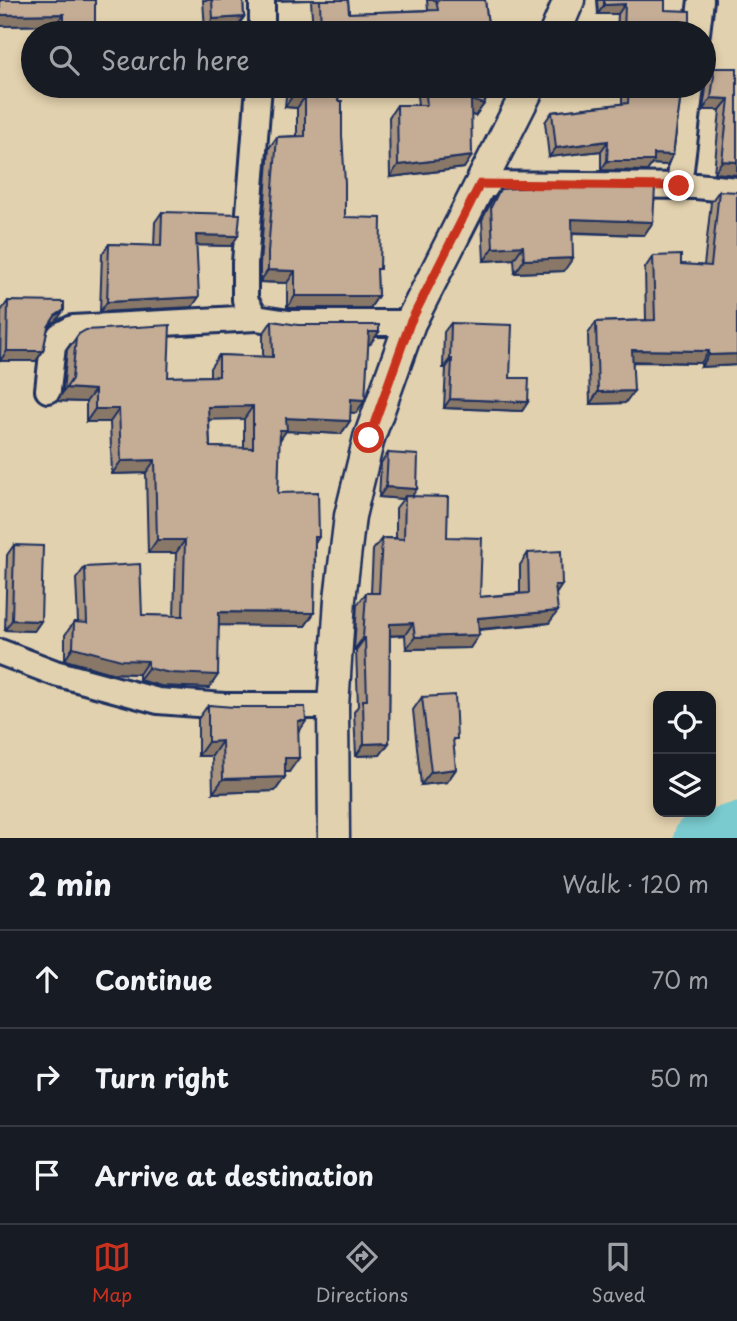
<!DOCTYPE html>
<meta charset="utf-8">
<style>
:root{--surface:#171b24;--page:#242831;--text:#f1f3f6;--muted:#9ea1a6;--line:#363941;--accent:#c8321e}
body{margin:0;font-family:"Playpen Sans",sans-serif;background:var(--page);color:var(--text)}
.controls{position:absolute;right:21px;bottom:21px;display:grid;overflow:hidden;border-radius:14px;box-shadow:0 4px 10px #0003}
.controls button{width:63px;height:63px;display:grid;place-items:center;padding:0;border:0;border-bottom:2px solid var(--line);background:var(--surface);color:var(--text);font:35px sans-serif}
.stop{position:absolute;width:21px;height:21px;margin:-16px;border:5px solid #c8321e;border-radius:50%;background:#fff}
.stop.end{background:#c8321e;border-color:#fff;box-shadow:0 2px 7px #0008}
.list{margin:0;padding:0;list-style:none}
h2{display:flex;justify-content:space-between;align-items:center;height:91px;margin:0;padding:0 28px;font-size:30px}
h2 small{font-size:23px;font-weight:400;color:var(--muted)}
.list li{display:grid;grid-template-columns:46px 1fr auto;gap:21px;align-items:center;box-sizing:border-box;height:98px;padding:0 28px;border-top:2px solid var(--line)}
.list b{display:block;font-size:26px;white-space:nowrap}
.list em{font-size:23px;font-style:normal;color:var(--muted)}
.icon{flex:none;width:38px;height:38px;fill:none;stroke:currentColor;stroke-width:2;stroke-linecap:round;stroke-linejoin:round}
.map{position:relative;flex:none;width:737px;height:838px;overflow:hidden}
.search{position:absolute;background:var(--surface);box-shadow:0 4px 10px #0003;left:21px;right:21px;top:21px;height:77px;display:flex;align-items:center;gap:18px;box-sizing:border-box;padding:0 24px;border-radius:38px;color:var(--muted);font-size:26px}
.sheet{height:385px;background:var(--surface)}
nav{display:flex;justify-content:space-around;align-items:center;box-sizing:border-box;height:98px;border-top:2px solid var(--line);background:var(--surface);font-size:19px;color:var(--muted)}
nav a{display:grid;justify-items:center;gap:4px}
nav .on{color:var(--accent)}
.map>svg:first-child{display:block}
</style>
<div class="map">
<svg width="737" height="838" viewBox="0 0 737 838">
<rect width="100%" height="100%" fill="#e2d1ae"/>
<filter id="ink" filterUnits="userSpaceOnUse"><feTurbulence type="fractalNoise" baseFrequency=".0143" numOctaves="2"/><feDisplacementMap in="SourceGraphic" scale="14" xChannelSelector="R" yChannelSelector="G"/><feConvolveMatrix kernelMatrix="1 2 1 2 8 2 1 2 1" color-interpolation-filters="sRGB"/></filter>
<g filter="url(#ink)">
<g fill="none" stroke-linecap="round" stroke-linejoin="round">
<polyline stroke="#7acbcf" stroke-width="49" points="698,838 737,827"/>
<defs>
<g id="minor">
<polyline points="262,0 262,33"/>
<polyline points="697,33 701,0"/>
<polyline points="259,86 245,263 245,300 256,318 289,323 410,323"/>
<polyline points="480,184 696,186 737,190"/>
<polyline points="679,186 691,86"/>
<polyline points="48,390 53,345 60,335 73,328 256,318"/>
<polyline points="0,652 55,673 158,701 224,706 333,706"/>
</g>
<g id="tertiary">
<polyline points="555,33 569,0"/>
<polyline points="334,838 333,706 340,599 350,516 369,438 410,323 530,86"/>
</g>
</defs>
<use href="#minor" stroke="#1b2f5e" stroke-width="30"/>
<use href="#tertiary" stroke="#1b2f5e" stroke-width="35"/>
<use href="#minor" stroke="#e2d1ae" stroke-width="24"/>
<use href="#tertiary" stroke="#e2d1ae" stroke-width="30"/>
</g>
<g fill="#a99480" stroke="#1b2f5e" stroke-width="2" fill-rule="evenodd">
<polygon points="95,0 95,25 89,33 56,33 56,25 0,26"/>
<polygon points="203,0 243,0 244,17 236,28 205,30"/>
<polygon points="311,0 348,0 349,13 428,10 427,0 485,0 489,33 313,33"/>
<polygon points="597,0 665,0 665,10 690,29 693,33 617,33 618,14 598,14"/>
<polygon points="713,68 737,68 737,175 714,173 720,110 703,110 706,88 704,79"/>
<polygon points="287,86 340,86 338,101 342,136 345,217 377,273 378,296 370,308 287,308 287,283 260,282 260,264 269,148 277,137 297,136 297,108 285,107"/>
<polygon points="416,86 490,86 484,104 475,116 471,114 464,168 390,177 389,117 397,105 418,105"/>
<polygon points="622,86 682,86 673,155 667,165 652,164 647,171 601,170 601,151 549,157 545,122 552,112 622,104"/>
<polygon points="500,189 653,222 644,235 573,233 564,271 515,273 514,259 484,261 482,220 491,202"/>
<polygon points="719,191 737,365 701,367 701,363 633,362 625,403 590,404 588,334 596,322 646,320 645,268 653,256 681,264 704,266 711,202"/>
<polygon points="162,212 231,246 196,245 192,307 100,312 102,254 109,244 154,246 155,222"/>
<polygon points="8,301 57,320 48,327 43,351 36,361 0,361 1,311"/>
<path d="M272 321 370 344 368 345 356 413 350 412V421L341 434 286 431 279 440 278 493 319 537 315 543 314 613 305 626 219 625 209 688 161 686 139 680V674L112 673 65 660V635L74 622H78L76 579 85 567 142 615 174 616 176 553H148L146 473 112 474 110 422H86V402L57 401 63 392 67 350 79 334 168 377 210 376V368L219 355 263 357V334ZM209 419H244V448L210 447Z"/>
<polygon points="451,323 510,378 528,402 522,411 444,408 446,368 443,368 444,332"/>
<polygon points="388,453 412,496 447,537 480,597 520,593 520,565 528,553 556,593 549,623 479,630 470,648 406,649 405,635 390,636 389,743 380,755 356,756 354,712 358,706 356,650 354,650 357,605 366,593 371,593 373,550 382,538 396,538 396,508 403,499 379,497 381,463"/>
<polygon points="14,545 41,621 34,631 5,630 7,555"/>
<polygon points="422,697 453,745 456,769 447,782 421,785 413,710"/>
<polygon points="208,705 306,721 298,732 289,772 285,772 285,777 275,791 213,793 212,756 198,756 198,719"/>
</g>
<g fill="#897868" stroke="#1b2f5e" stroke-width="2">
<polygon points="279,0 311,0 278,1"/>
<polygon points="625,4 618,14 598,14 604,5"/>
<polygon points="64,14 56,25 0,26 0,15"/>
<polygon points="244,17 236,28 205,30 213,19"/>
<polygon points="64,25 95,25 89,33 58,33"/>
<polygon points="293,95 305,97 297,108 285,107"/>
<polygon points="711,98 729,99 720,110 703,110"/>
<polygon points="471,100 484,104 475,116 463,112"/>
<polygon points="608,141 601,151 549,157 556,148"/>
<polygon points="654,154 673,155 667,165 652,164 647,171 601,170 607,161"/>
<polygon points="472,156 464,168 390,177 398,165"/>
<polygon points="722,161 737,162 737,175 714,173"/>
<polygon points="572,219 653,222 644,235 563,232"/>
<polygon points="196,235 238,236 231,246 189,245"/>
<polygon points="523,246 514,259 484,261 493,248"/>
<polygon points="573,258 564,271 515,273 524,260"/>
<polygon points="268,270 295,271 287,283 260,282"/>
<polygon points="295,296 378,296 370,308 287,308"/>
<polygon points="199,297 192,307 100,312 107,302"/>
<polygon points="64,310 57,320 48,326 55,316"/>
<polygon points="369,332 379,332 370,344 360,345"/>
<polygon points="632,350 709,351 701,363 624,361"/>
<polygon points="7,351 43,351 36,361 0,361"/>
<polygon points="737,354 737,365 701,367 709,355"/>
<polygon points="450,359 452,359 446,368 443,368"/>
<polygon points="66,388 95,390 86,402 57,401"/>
<polygon points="634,391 625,403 590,404 598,392"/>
<polygon points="351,399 365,400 356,413 342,412"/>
<polygon points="450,399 528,402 522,411 444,408"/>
<polygon points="253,406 244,419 199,420 208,407"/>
<polygon points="95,409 119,409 110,422 86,422"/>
<polygon points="286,418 350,421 341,434 286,431 278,443 271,443"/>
<polygon points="155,460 146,473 112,474 121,461"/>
<polygon points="386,487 417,489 410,499 405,496 403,499 379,497"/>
<polygon points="157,540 185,540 176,553 148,553"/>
<polygon points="555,585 562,585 554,597"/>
<polygon points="558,611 549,623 470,630 478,618"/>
<polygon points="219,612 314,613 305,626 210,625"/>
<polygon points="12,620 41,621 34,631 5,630"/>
<polygon points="413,623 405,635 382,636 390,624"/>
<polygon points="479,635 470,648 406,649 415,637"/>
<polygon points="363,638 365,638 356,650 354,650"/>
<polygon points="73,647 148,661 139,674 112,673 65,660"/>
<polygon points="148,668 218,675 209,688 161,686 139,680"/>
<polygon points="298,721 306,721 296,736"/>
<polygon points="222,741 212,756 198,756 208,742"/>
<polygon points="389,743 380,755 356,756 364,744"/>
<polygon points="285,758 299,758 289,772 275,772"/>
<polygon points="456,769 447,782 421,785 431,772"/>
<polygon points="285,777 275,791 213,793 223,779"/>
</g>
<g fill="#c4ac95" stroke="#1b2f5e" stroke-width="2" fill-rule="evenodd">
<polygon points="0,0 95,0 95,25 64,25 64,14 0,15"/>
<polygon points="212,0 243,0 244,17 213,19"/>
<polygon points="320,0 348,0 349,13 438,10 436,0 485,0 489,33 321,33"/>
<polygon points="604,0 665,0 665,10 690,11 690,29 693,33 624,33 625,4 604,5"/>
<polygon points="713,68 737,68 737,162 722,161 729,99 711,98 714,76"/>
<polygon points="294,86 340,86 338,101 342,101 342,136 345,183 345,217 381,218 380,269 377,269 378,296 295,296 295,271 268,270 268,252 277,137 305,136 305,97 293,95"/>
<polygon points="425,86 490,86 484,104 471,100 472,156 398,165 397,105 427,105"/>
<polygon points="629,86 682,86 673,155 654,154 654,161 607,161 608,141 556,148 552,112 628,103"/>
<polygon points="551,186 655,187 653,222 572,219 573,258 524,260 523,246 493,248 491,207 500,189"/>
<polygon points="719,191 737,192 737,354 709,355 709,351 632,350 634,391 598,392 596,322 655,320 653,256 681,255 681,264 711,266"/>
<polygon points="162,212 240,214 238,236 196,235 199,297 107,302 109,244 161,246"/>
<polygon points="8,301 64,302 64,310 55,316 48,327 43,351 7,351"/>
<path d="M272 321 298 325H379V332H369L365 400 351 399 350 421 286 418 287 430H280L278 493 318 492 319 537H315L314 613 219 612 218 675 170 673 148 668V661L121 660 73 647 74 622 87 623 85 567 140 564 142 615 183 616 185 540H157L155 460 121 461 119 409H95V390L66 388 72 379 76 338 79 334 86 330 170 325 168 377 219 376V355L273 357ZM253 406V448L210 447 208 407Z"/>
<polygon points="451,323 512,325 510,378 529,378 528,402 450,399 452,359 450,359"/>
<polygon points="388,453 418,455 417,489 386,487"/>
<polygon points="405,496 448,497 447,537 482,538 480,597 529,593 528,553 561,551 562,585 555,585 558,611 478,618 479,635 415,637 413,623 390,624 389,743 364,744 363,700 367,700 365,638 363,638 366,593 379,593 382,538 404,539"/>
<polygon points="14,545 43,546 41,621 12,620"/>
<polygon points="455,695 457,739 453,739 456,769 431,772 422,697"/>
<polygon points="208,705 234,707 305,707 306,721 298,721 299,758 285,758 285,777 223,779 222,741 208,742"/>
</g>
</g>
<g fill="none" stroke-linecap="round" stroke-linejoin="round" filter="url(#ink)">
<polyline stroke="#c8321e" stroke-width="9" points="369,438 410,323 480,184 679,186"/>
</g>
</svg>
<div class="controls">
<button><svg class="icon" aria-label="locate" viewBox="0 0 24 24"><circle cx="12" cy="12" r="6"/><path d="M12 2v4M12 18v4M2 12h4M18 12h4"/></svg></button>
<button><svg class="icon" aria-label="layers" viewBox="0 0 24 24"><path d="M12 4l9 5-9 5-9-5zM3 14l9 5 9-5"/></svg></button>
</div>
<div class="stop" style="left:369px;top:438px"></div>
<div class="stop end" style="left:679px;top:186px"></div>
<div class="search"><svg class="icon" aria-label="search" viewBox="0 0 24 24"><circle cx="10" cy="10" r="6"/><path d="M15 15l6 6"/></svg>Search here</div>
</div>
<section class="sheet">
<h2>2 min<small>Walk · 120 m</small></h2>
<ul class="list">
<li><svg class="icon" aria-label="ahead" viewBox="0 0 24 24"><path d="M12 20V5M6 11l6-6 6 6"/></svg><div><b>Continue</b></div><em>70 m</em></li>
<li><svg class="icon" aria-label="right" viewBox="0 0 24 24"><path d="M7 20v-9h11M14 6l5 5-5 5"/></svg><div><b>Turn right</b></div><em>50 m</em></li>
<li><svg class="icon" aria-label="arrive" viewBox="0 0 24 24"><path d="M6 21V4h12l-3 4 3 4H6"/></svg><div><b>Arrive at destination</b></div></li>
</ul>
</section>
<nav>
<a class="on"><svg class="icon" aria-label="map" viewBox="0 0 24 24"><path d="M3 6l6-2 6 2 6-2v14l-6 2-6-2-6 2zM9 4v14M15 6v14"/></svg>Map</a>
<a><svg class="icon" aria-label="directions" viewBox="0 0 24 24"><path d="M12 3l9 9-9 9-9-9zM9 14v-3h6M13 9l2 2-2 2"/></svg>Directions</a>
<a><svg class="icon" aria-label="saved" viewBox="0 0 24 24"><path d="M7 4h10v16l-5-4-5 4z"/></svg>Saved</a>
</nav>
